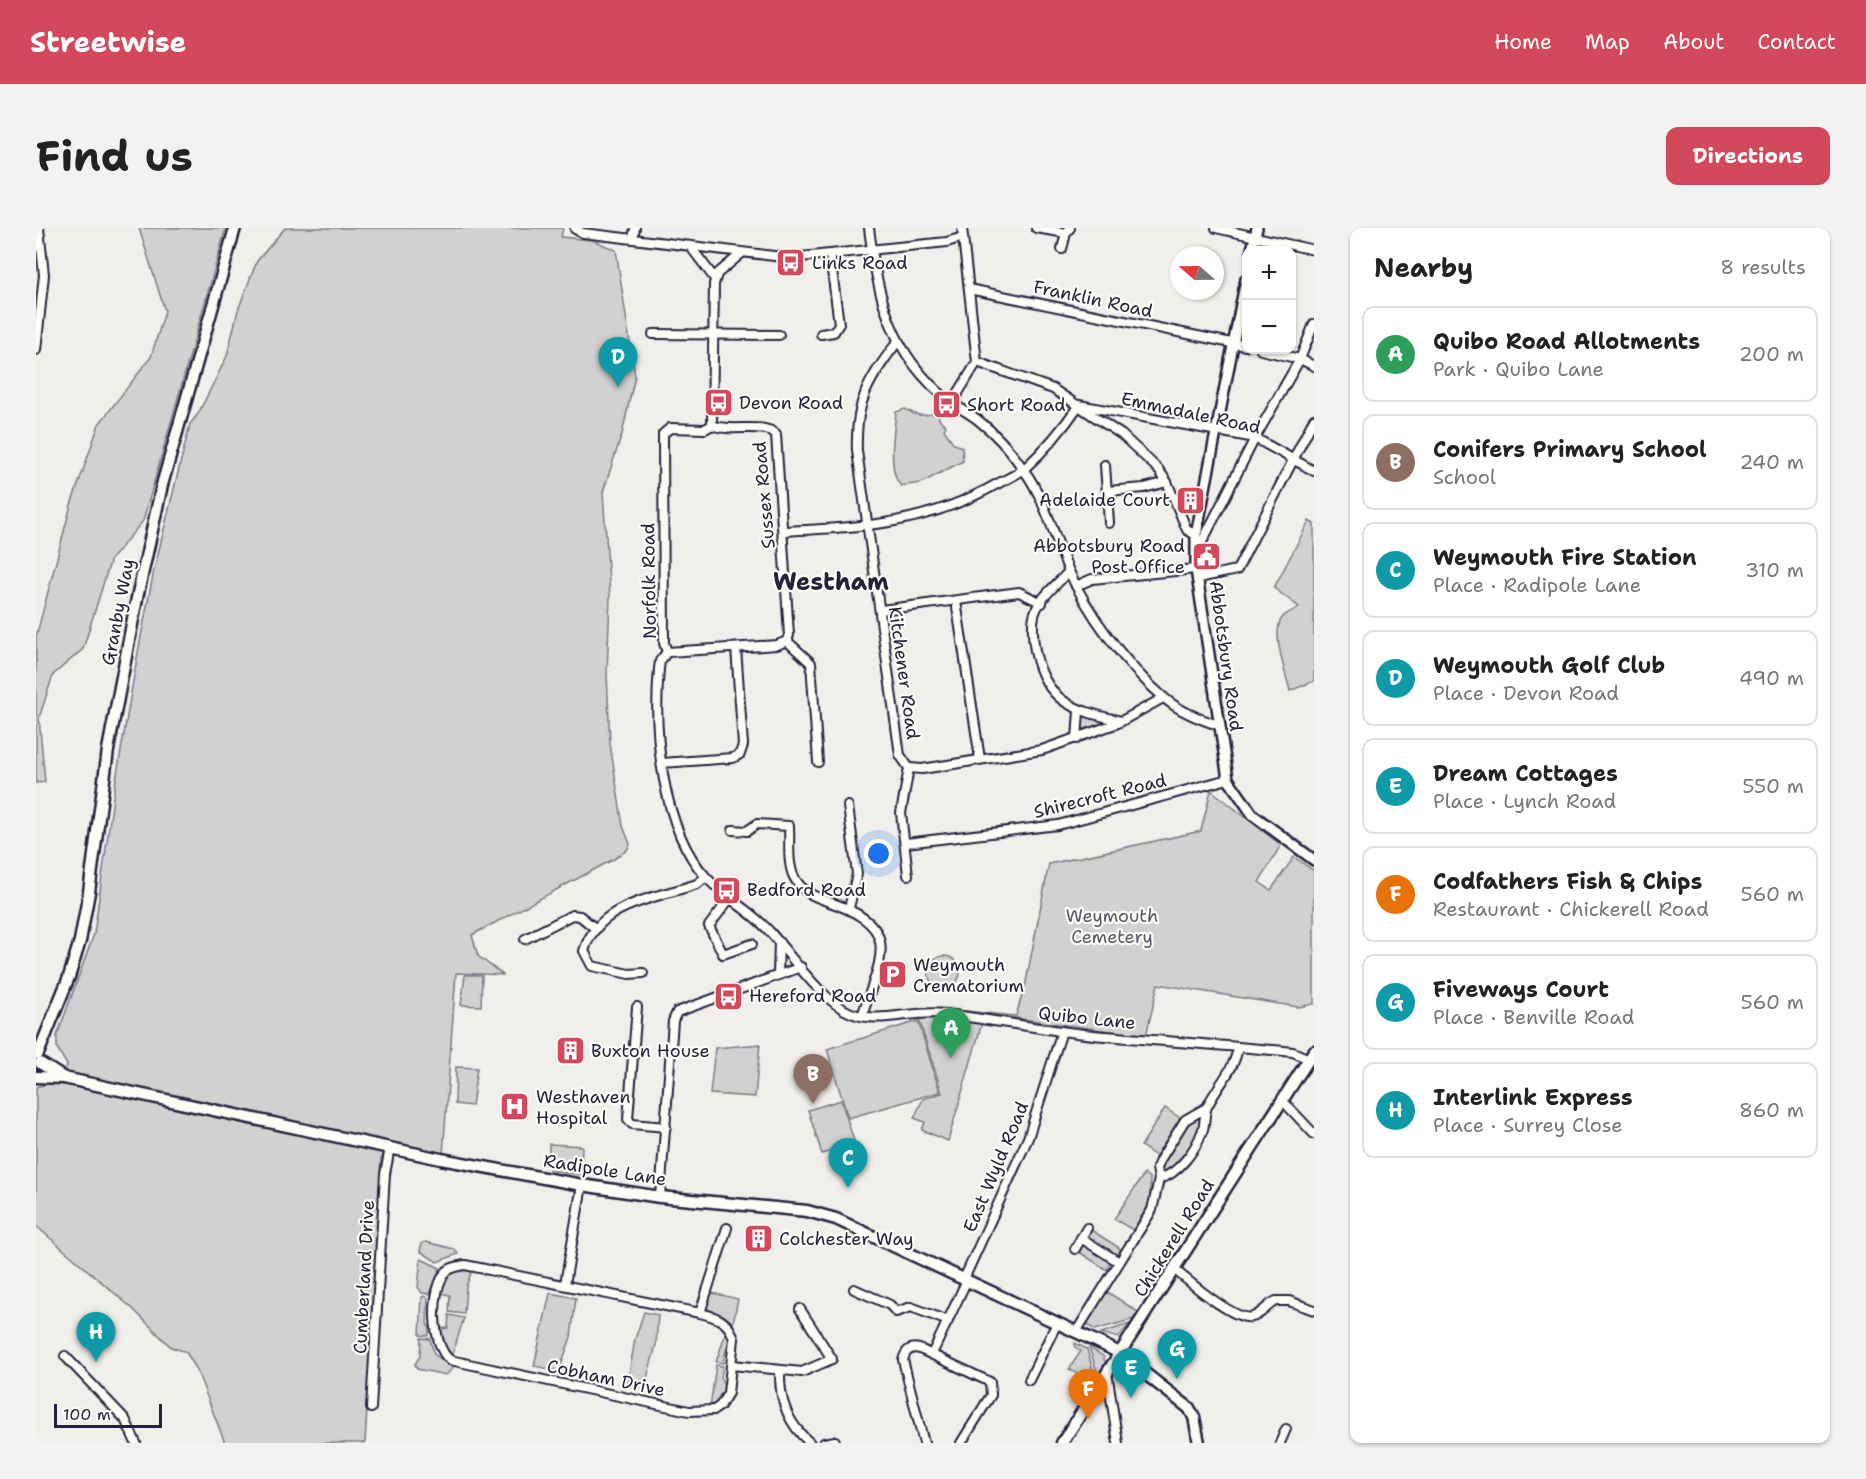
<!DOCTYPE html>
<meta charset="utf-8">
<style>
:root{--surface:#fff;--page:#f2f2f2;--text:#222;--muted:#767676;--line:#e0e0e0;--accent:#d1495b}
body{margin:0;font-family:"Shantell Sans",sans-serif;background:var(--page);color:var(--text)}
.controls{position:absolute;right:18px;top:18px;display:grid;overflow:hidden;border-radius:12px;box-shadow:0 2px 4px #0004}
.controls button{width:54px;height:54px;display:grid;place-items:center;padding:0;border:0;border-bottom:2px solid var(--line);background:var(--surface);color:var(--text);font:30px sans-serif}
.compass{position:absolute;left:1134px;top:18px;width:54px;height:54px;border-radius:50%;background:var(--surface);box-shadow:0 2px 4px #0004;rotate:290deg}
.scale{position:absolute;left:18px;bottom:15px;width:108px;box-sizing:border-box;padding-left:6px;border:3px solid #22223b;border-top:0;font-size:16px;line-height:21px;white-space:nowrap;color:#22223b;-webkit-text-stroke:4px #fdfcf7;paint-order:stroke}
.you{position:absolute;left:843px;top:626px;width:21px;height:21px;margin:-15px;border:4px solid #fff;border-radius:50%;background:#1a73e8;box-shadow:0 0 0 9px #1a73e833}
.badge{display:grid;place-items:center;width:39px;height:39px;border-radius:50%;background:var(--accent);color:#fff;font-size:20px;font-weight:700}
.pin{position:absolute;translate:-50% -50px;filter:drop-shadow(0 2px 3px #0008)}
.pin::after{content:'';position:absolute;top:32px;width:21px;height:18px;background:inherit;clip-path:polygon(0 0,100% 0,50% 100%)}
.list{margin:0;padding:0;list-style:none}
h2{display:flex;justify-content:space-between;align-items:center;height:78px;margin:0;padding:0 24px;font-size:26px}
h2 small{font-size:20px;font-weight:400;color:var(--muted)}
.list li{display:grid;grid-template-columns:39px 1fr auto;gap:18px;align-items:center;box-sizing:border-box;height:96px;margin:0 12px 12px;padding:0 12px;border:2px solid var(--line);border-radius:12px}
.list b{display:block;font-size:22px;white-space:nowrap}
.list p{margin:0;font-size:20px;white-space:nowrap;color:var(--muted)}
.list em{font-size:20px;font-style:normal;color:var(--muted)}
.map{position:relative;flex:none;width:1278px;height:1215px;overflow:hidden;border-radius:12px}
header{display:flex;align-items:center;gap:36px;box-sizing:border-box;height:84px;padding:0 30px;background:var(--accent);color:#fff}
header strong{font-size:28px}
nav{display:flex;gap:33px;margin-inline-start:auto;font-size:21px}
.intro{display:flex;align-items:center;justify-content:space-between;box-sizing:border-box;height:144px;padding:0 36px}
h1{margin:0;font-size:42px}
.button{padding:15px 27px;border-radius:12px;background:var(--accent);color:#fff;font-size:21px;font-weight:700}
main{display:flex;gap:36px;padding:0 36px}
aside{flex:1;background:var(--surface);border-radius:12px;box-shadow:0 2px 4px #0004}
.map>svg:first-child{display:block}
</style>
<header>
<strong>Streetwise</strong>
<nav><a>Home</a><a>Map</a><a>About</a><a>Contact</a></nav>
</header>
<div class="intro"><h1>Find us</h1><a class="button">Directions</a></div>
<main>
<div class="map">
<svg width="1278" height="1215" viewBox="0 0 1278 1215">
<rect width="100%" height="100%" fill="#f0efec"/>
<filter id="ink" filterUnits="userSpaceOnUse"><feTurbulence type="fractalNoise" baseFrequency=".0167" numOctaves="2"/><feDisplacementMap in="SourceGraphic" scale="12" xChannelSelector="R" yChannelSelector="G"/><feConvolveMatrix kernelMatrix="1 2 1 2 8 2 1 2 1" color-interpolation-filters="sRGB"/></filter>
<g filter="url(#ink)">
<g fill="#d2d1d1" stroke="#7a7a86" stroke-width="1.5">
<polygon points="103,0 190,0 107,293 75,331 47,421 17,447 3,490 9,554 0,555 0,409 35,277 63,196 115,129 129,83"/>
<polygon points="249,0 527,0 525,9 556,12 580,22 599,148 586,206 567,264 574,369 571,445 574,516 587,598 594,616 591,622 578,631 436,707 442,728 467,747 420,745 407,927 354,916 345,931 329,1215 189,1215 160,1140 150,1124 135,1119 97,1081 0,998 0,859 13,855 27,856 31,837 21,820 21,808 58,706 78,563 103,419 118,342 154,196 162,186 191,128 202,82 221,33"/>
<path d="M869 181C885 190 887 188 902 184L903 191 910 198 908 202 918 216 926 219 927 233 885 255 865 258C851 243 858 204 860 184Z"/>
<path d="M1273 293 1278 296V453L1254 463C1250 446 1234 402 1247 389 1251 385 1259 382 1263 379L1238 360Z"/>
<polygon points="1043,488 1069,493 1071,496 1044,510"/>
<polygon points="1175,562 1245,617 1223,654 1235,662 1258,629 1278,643 1278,776 1262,779 1122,756 1110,808 929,783 980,788 990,754 1013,636 1165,603"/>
<circle cx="908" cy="744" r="16"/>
<polygon points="429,747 446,747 445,778 425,777"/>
<polygon points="907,790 946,795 912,913 886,902 889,894 878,890 887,871 906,865 883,791"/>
<polygon points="882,793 904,864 812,890 791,821"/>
<polygon points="724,816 719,869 674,866 679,820"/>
<polygon points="420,839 441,840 436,878 419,876"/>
<polygon points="805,872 819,916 786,926 772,882"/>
<polygon points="1129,880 1144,890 1120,928 1105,918"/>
<path d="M1161 888 1166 893C1161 914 1146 936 1128 946L1125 937 1151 895Z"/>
<polygon points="513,916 546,918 545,947 513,942"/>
<polygon points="1108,946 1114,950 1114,971 1111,980 1097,1002 1078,991"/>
<polygon points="1052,1000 1085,1021 1080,1028 1050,1009"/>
<polygon points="390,1014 418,1021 422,1026 401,1034 384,1023 386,1015"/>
<polygon points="1047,1015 1075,1032 1071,1042 1040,1022"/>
<polygon points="385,1031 404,1040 394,1066 386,1065 382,1059"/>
<path d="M423 1041 436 1042 430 1059 428 1086 413 1084 414 1067 404 1065C407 1054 410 1045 423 1041Z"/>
<polygon points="1070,1063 1102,1084 1098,1091 1059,1102 1052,1097 1052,1091"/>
<polygon points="672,1064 702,1071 697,1095 687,1087 669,1080"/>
<polygon points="514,1065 540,1070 535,1109 523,1143 498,1138"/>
<polygon points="389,1068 392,1070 391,1096 394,1100 392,1108 384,1107 386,1069"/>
<polygon points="608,1084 622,1087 620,1117 608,1161 591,1158 599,1111"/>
<polygon points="413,1087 428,1090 416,1127 409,1123 403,1101 412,1100"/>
<polygon points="1094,1096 1082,1110 1065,1105"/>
<path d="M691 1101C696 1116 688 1122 687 1135L680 1134Z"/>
<polygon points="385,1110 394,1111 398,1126 417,1140 410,1147 381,1141 379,1136 384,1128"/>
<polygon points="1039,1115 1051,1121 1059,1150 1057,1155 1033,1141 1045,1123 1039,1119"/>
<polygon points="1053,1119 1068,1129 1069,1136 1062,1147"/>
<polygon points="680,1137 687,1138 685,1150 689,1160 680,1176 674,1180"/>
</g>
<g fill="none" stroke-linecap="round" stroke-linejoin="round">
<defs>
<g id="minor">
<path d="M833 0C842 70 854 125 912 172 921 179 932 184 942 192 960 206 975 223 988 242 1009 271 1018 308 1032 341 1051 385 1090 437 1126 468 1141 482 1163 491 1182 497"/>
<polyline points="926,0 941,134 1017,161 1086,207 1122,241 1131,254 1151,302 1160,307"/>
<polyline points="1000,0 1030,5 1034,0"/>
<polyline points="1180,0 1278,22"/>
<polyline points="539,1 547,5 755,30 911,14 927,9"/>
<polyline points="597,11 599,0"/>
<polyline points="654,18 679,51"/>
<polyline points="1026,21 1030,5"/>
<polyline points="933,61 1210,118"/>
<polyline points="617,106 743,107"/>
<polyline points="785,106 798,104 803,96 794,27"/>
<path d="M862 113C832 153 819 173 821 223L864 527 873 540"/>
<polyline points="0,122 8,47 3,0"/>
<polyline points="1225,122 1264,131 1278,138"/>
<polyline points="916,175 941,134"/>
<path d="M676 197C694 205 727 194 740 206L753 407 751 413"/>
<polyline points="676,197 678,56 681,46 706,25"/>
<polyline points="1069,237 1073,295"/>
<polyline points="1071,263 1108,260 1131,254"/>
<path d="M747 303C827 299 889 297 961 256 970 251 981 247 989 240 1009 222 1028 199 1043 177L1219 210 1278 243"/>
<polyline points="1160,326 1219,210 1264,131 1278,96"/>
<path d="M1033 343C1023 355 1006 367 1000 382 995 392 997 412 999 423 1010 476 1039 482 1085 493"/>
<polyline points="1162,350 1201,342 1278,191"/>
<polyline points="1040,358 1056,351 1160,341"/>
<polyline points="920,373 944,531"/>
<polyline points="845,382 983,364 1006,375"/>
<polyline points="751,413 775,435 782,534"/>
<path d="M631 424 624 433 623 441C617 504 626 601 670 649 690 671 716 683 735 705 756 729 786 773 815 785 845 797 877 781 909 786 959 792 1008 802 1058 807 1124 813 1190 817 1257 824L1273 831"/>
<polyline points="631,424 628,415 627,206 634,200 669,201 676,197"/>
<polyline points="631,424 741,417 751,413"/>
<polyline points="1041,511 1043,483"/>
<polyline points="626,535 697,530 704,526 707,517 700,420"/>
<polyline points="873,540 886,541 1006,522 1082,495 1127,470"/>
<polyline points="812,578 821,646 813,680"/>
<path d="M697 602 711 603 721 596 753 598C754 614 751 635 758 649 765 663 777 668 791 673 867 699 846 726 826 788"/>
<polyline points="870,615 1022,597 1192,551"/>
<polyline points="872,647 865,585 873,540"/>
<polyline points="694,670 673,698 687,726 716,716"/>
<polyline points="489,711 536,687 544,688 560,701"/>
<path d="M607 745 593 746 556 738 548 723C562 675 621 670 661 656L670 649"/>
<polyline points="742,747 743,714"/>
<polyline points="601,779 592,891 596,896 630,899"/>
<polyline points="1246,872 1278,906"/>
<path d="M1123 951C1142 946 1159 923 1166 904 1170 896 1167 885 1172 877 1182 857 1199 841 1202 819"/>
<polyline points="624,969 637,793 641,784 765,739"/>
<polyline points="1045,1010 1083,1034"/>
<polyline points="1039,1021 1051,1000"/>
<path d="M429 1037 664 1085C681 1089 693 1093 698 1111L692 1165 684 1178 678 1182 653 1183 414 1132C395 1118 394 1059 411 1043 416 1039 422 1038 429 1037Z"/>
<path d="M1139 1042C1153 1053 1199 1094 1216 1089 1225 1087 1232 1076 1240 1073H1253L1278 1082"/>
<polyline points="928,1051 992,910 1026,803"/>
<polyline points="529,1056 546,957"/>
<polyline points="818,1061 854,1077 860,1084 875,1079 912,1093"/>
<polyline points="664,1085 691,1000"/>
<polyline points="1040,1104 1116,982 1123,951 1121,940 1124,932 1149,892 1170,880"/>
<polyline points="896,1126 931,1052"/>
<polyline points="29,1128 89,1191 100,1215"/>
<polyline points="696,1137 766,1144 796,1131 764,1081"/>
<path d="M744 1143C743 1173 752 1196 774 1215"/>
<polyline points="1071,1144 1082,1215"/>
<polyline points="993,1152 1021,1095"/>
<polyline points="335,1180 349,946 354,920"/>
<polyline points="788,1215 799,1213"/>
<path d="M888 1215 867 1132C870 1121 876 1118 886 1122L954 1154 955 1167 925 1215"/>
<polyline points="1244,1215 1250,1201"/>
</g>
<g id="tertiary">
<polyline points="1216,22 1221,0"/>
<polyline points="1210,51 1160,307 1160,341 1192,551 1217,587 1278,632"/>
</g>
<g id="secondary">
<polyline points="2,826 33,749 44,713 53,664 72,522 101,370 126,257 199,0"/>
<polyline points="4,835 28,850"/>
<polyline points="0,849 28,850 405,931 546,957 624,969 771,983 800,991 1070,1118 1083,1125 1153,1180 1158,1189 1163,1215"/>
<polyline points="1026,1215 1278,823"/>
</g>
</defs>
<use href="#minor" stroke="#22223b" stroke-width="12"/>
<use href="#tertiary" stroke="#22223b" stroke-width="14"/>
<use href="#secondary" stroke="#22223b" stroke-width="15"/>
<use href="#minor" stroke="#fdfcf7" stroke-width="8"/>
<use href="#tertiary" stroke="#fdfcf7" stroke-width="9"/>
<use href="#secondary" stroke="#fdfcf7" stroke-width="10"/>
</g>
</g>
<defs>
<symbol id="bus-square" viewBox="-11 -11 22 22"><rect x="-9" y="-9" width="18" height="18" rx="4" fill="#d1495b" stroke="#fdfcf7"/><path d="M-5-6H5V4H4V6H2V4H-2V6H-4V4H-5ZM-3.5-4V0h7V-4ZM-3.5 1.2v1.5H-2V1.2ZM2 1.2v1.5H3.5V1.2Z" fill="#fff"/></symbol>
<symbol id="building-square" viewBox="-11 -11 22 22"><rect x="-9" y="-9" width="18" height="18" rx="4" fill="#d1495b" stroke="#fdfcf7"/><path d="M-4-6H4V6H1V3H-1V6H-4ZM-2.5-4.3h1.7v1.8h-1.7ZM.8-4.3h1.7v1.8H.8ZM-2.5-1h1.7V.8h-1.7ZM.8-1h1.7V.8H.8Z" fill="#fff"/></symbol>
<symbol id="civic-square" viewBox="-11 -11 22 22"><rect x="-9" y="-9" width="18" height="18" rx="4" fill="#d1495b" stroke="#fdfcf7"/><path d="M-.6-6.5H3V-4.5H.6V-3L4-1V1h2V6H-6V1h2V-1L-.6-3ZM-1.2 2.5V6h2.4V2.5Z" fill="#fff"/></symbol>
<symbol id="parking-square" viewBox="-11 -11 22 22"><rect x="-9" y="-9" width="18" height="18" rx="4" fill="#d1495b" stroke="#fdfcf7"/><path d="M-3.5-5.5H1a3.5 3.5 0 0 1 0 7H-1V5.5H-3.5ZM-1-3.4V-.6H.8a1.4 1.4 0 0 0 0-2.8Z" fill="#fff"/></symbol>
<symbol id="hospital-square" viewBox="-11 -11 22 22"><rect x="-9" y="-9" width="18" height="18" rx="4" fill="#d1495b" stroke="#fdfcf7"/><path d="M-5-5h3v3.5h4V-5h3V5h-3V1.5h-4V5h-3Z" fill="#fff"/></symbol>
</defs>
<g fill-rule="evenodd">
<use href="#bus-square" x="738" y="18" width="33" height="33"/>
<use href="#bus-square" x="666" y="158" width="33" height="33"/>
<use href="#bus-square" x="894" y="160" width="33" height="33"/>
<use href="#building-square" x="1138" y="256" width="33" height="33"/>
<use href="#civic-square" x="1154" y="312" width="33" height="33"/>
<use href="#bus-square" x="674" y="646" width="33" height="33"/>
<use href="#parking-square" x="840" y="730" width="33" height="33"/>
<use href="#bus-square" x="676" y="752" width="33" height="33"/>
<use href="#building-square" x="518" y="806" width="33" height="33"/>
<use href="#hospital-square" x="462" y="862" width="33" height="33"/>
<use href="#building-square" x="706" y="994" width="33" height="33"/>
</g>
<g text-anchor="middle" stroke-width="4.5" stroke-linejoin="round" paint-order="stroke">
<g font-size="18" fill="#22223b" stroke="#fdfcf7" text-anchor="start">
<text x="776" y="41">Links Road</text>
<text x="703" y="181">Devon Road</text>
<text x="931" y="183">Short Road</text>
<text x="1134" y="278" text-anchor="end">Adelaide Court</text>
<text x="1149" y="324" text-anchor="end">Abbotsbury Road<tspan x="1149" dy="21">Post Office</tspan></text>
<text x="711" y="668">Bedford Road</text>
<text x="877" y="743">Weymouth<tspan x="877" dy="21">Crematorium</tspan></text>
<text x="713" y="774">Hereford Road</text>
<text x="555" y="829">Buxton House</text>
<text x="500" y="875">Westhaven<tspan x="500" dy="21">Hospital</tspan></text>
<text x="743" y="1017">Colchester Way</text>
</g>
<g font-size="18" fill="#22223b" stroke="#fdfcf7">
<text transform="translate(1057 71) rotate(12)" y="6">Franklin Road</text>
<text transform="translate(1155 185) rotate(12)" y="6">Emmadale Road</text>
<text transform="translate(728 267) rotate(-95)" y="6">Sussex Road</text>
<text transform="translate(613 353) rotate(-91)" y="6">Norfolk Road</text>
<text transform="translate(82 384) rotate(-79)" y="6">Granby Way</text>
<text transform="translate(1190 428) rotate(82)" y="6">Abbotsbury Road</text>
<text transform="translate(868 445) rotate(82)" y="6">Kitchener Road</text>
<text transform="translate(1064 568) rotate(-14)" y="6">Shirecroft Road</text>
<text transform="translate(1051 790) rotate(6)" y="6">Quibo Lane</text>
<text transform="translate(960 939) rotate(-67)" y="6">East Wyld Road</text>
<text transform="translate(569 942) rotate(9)" y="6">Radipole Lane</text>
<text transform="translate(1138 1010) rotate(-58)" y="6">Chickerell Road</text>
<text transform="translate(328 1049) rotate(-87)" y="6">Cumberland Drive</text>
<text transform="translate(570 1150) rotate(12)" y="6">Cobham Drive</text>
</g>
<g font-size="18" fill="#575768" stroke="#fdfcf7">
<text x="1076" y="694">Weymouth<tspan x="1076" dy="21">Cemetery</tspan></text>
</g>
<g font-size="24" font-weight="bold" fill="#22223b" stroke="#fdfcf7">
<text x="795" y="362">Westham</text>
</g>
</g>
</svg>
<div class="controls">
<button>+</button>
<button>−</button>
</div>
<svg class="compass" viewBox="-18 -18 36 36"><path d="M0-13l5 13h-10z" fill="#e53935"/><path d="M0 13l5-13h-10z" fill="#767676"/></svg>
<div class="scale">100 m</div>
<div class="you"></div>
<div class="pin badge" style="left:915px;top:830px;background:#2e9e5b">A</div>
<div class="pin badge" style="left:777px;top:876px;background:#8d6e63">B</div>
<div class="pin badge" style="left:812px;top:960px;background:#0f9aa8">C</div>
<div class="pin badge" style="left:582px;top:159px;background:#0f9aa8">D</div>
<div class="pin badge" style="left:1095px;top:1170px;background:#0f9aa8">E</div>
<div class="pin badge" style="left:1052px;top:1191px;background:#e8710a">F</div>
<div class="pin badge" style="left:1141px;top:1151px;background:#0f9aa8">G</div>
<div class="pin badge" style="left:60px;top:1134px;background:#0f9aa8">H</div>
</div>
<aside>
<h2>Nearby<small>8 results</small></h2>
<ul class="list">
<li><span class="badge" style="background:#2e9e5b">A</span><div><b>Quibo Road Allotments</b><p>Park · Quibo Lane</p></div><em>200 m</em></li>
<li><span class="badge" style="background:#8d6e63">B</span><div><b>Conifers Primary School</b><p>School</p></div><em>240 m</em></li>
<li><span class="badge" style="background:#0f9aa8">C</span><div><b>Weymouth Fire Station</b><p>Place · Radipole Lane</p></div><em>310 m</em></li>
<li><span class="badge" style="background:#0f9aa8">D</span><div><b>Weymouth Golf Club</b><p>Place · Devon Road</p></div><em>490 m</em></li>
<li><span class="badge" style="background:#0f9aa8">E</span><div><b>Dream Cottages</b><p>Place · Lynch Road</p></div><em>550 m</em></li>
<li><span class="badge" style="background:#e8710a">F</span><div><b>Codfathers Fish &amp; Chips</b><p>Restaurant · Chickerell Road</p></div><em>560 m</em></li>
<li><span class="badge" style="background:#0f9aa8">G</span><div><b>Fiveways Court</b><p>Place · Benville Road</p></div><em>560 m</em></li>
<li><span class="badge" style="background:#0f9aa8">H</span><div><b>Interlink Express</b><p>Place · Surrey Close</p></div><em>860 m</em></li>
</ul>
</aside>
</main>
